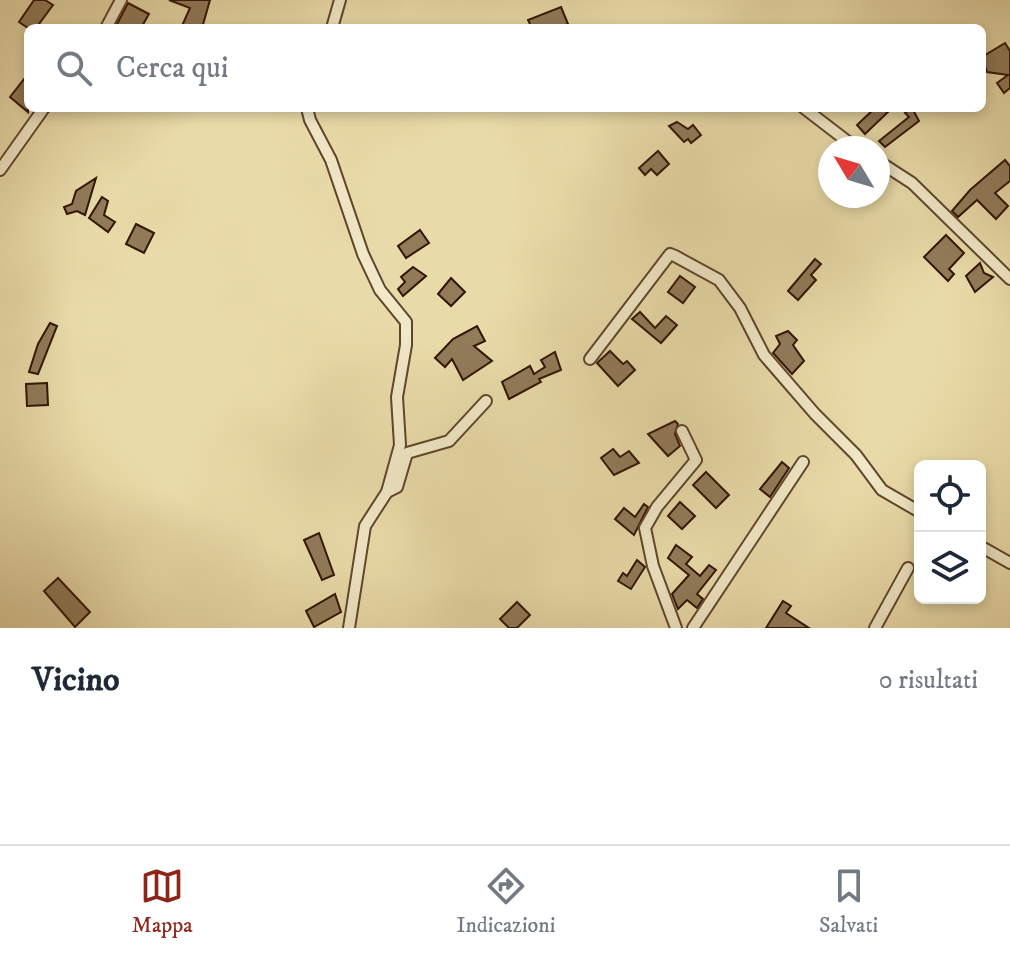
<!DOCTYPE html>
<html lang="it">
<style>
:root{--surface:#fff;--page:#f6f6f7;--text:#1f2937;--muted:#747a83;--line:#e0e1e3;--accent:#8f2418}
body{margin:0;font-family:"IM FELL DW Pica",serif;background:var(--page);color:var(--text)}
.controls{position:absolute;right:24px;bottom:24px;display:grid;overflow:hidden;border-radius:12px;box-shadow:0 4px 12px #0003}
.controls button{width:72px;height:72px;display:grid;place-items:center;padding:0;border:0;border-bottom:2px solid var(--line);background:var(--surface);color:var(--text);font:40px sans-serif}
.compass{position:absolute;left:818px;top:136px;width:72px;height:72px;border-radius:50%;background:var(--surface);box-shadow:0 4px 12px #0003;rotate:308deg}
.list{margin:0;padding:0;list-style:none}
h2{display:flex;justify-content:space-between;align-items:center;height:104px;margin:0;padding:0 32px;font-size:34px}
h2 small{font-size:26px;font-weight:400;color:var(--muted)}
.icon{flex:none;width:44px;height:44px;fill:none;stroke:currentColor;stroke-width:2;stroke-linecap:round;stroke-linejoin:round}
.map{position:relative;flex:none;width:1010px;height:628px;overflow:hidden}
.search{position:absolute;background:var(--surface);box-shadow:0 4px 12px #0003;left:24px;right:24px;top:24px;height:88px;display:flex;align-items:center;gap:20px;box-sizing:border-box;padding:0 28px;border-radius:12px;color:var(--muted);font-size:30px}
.sheet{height:216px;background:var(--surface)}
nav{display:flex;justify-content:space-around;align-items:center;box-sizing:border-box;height:112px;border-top:2px solid var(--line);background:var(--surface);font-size:22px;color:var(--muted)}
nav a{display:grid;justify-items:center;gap:4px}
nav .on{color:var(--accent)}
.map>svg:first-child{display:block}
</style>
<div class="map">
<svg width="1010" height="628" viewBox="0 0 1010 628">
<rect width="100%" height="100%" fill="#e9dba9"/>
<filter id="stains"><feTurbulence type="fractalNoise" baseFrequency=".0025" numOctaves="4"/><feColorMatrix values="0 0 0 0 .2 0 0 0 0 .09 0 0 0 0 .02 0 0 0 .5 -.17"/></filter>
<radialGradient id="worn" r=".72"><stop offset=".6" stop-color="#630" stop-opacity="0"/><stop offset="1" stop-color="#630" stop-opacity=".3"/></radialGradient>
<g fill="#917b59" stroke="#321403" stroke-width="2">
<polygon points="34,0 45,0 53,5 36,28 28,28 19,22"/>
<polygon points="169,0 210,0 202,28 181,28 190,8"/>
<polygon points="128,3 149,14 141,28 115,28"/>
<polygon points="561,7 568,24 558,28 532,28 528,20"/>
<polygon points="1005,43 1010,51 1010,88 1004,93 997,83 1008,75 987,72 982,57"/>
<polygon points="28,74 28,112 10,97"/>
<polygon points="875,108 888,112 865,134 857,125"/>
<polygon points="912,108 919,121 885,147 879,141 909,117 905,113"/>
<polygon points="677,122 688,129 693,125 701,135 691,143 688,139 684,142 669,126"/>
<polygon points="658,151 669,164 657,175 651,169 645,175 639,168"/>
<polygon points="1005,160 1010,166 1010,181 995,193 1008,206 996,219 977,200 958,217 952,211 970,190"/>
<polygon points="96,178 85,215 77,211 67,214 64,207 72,204 76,191"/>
<polygon points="102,197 108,201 104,215 115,222 108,232 89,218"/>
<polygon points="136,224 154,233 144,253 126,244"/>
<polygon points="420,230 429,243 406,258 398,246"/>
<polygon points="946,235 964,253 949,269 954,274 948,281 924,257"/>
<polygon points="815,259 821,264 811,275 816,280 798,300 788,291"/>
<polygon points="980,263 984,273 993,277 975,292 966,276"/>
<polygon points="413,267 426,276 403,296 398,289 405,282 401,277"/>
<polygon points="680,276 695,287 683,303 668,292"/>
<polygon points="451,278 465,292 451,306 438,294"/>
<polygon points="640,312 655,328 666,316 677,325 661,343 632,319"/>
<polygon points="50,323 57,326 38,374 29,372 38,344"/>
<polygon points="477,326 485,341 474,346 492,361 463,380 452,359 445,367 435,358 453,339"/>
<polygon points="788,331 797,340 793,345 804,361 792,374 773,353 780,344 776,336"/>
<polygon points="610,351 623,364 627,361 635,370 618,386 597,363"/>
<polygon points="555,352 561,370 539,379 541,382 509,399 502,382 530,366 534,374 545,367 541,360"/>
<polygon points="47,383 48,405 27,406 26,384"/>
<polygon points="675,421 678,424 675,434 680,446 668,456 648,434"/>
<polygon points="613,449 620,457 629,451 639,463 614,475 601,458"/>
<polygon points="782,462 789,468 770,497 760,489"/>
<polygon points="706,472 729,495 716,508 693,485"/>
<polygon points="680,502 695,516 682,529 668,516"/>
<polygon points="644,504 648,507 634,535 615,519 624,508 635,517"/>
<polygon points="319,533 334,575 322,580 304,540"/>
<polygon points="676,545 692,557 686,564 700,576 709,565 716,570 697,594 703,599 697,608 687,600 678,609 672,594 689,575 668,558"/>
<polygon points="637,560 645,567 631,589 618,581 623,573 627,576"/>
<polygon points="58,578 90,612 75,627 44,591"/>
<polygon points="335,594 341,612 314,627 306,611"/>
<polygon points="783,601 791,606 786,613 809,628 766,628"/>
<polygon points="517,602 530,615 517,628 509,628 500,619"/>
</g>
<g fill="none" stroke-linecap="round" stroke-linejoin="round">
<defs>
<g id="minor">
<polyline points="106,28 121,0"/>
<polyline points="332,28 340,0"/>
<polyline points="307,108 310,120 331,160 363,254 380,290 406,322 406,345 397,397 400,445 387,492 365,526 349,628"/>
<polyline points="804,108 856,148"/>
<polyline points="878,161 912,183 1010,279"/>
<polyline points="0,170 44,108"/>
<polyline points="590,359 670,254 675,256 719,280 740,308 764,355 815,414 856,455 882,490 920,512"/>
<polyline points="387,492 397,487 407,453 449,441 486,401"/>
<polyline points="980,546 1010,563"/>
<polyline points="676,628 653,566 645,528 657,507 696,460 682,431"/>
<polyline points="693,628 803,462"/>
<polyline points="875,628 908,568"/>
</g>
</defs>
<use href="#minor" stroke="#60462c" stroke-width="14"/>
<use href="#minor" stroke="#f1e8c7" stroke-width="10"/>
</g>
<rect width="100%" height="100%" filter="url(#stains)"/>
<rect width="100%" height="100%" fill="url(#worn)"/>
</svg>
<div class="controls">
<button><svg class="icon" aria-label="locate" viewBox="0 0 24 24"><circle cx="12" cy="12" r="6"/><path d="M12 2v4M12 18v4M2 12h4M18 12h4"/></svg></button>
<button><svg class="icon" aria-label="layers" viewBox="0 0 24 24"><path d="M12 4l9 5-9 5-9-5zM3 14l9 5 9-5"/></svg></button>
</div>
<svg class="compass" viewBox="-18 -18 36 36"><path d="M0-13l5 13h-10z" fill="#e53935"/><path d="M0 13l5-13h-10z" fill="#747a83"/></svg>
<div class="search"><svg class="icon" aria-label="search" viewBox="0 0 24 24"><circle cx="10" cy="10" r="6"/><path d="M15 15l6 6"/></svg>Cerca qui</div>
</div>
<section class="sheet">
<h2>Vicino<small>0 risultati</small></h2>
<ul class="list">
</ul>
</section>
<nav>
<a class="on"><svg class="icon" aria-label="map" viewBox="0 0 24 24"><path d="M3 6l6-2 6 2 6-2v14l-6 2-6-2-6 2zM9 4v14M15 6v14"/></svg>Mappa</a>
<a><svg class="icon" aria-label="directions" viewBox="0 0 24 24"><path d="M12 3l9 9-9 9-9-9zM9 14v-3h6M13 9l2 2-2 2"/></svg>Indicazioni</a>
<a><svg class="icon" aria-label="saved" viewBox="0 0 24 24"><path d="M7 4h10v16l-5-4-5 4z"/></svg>Salvati</a>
</nav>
